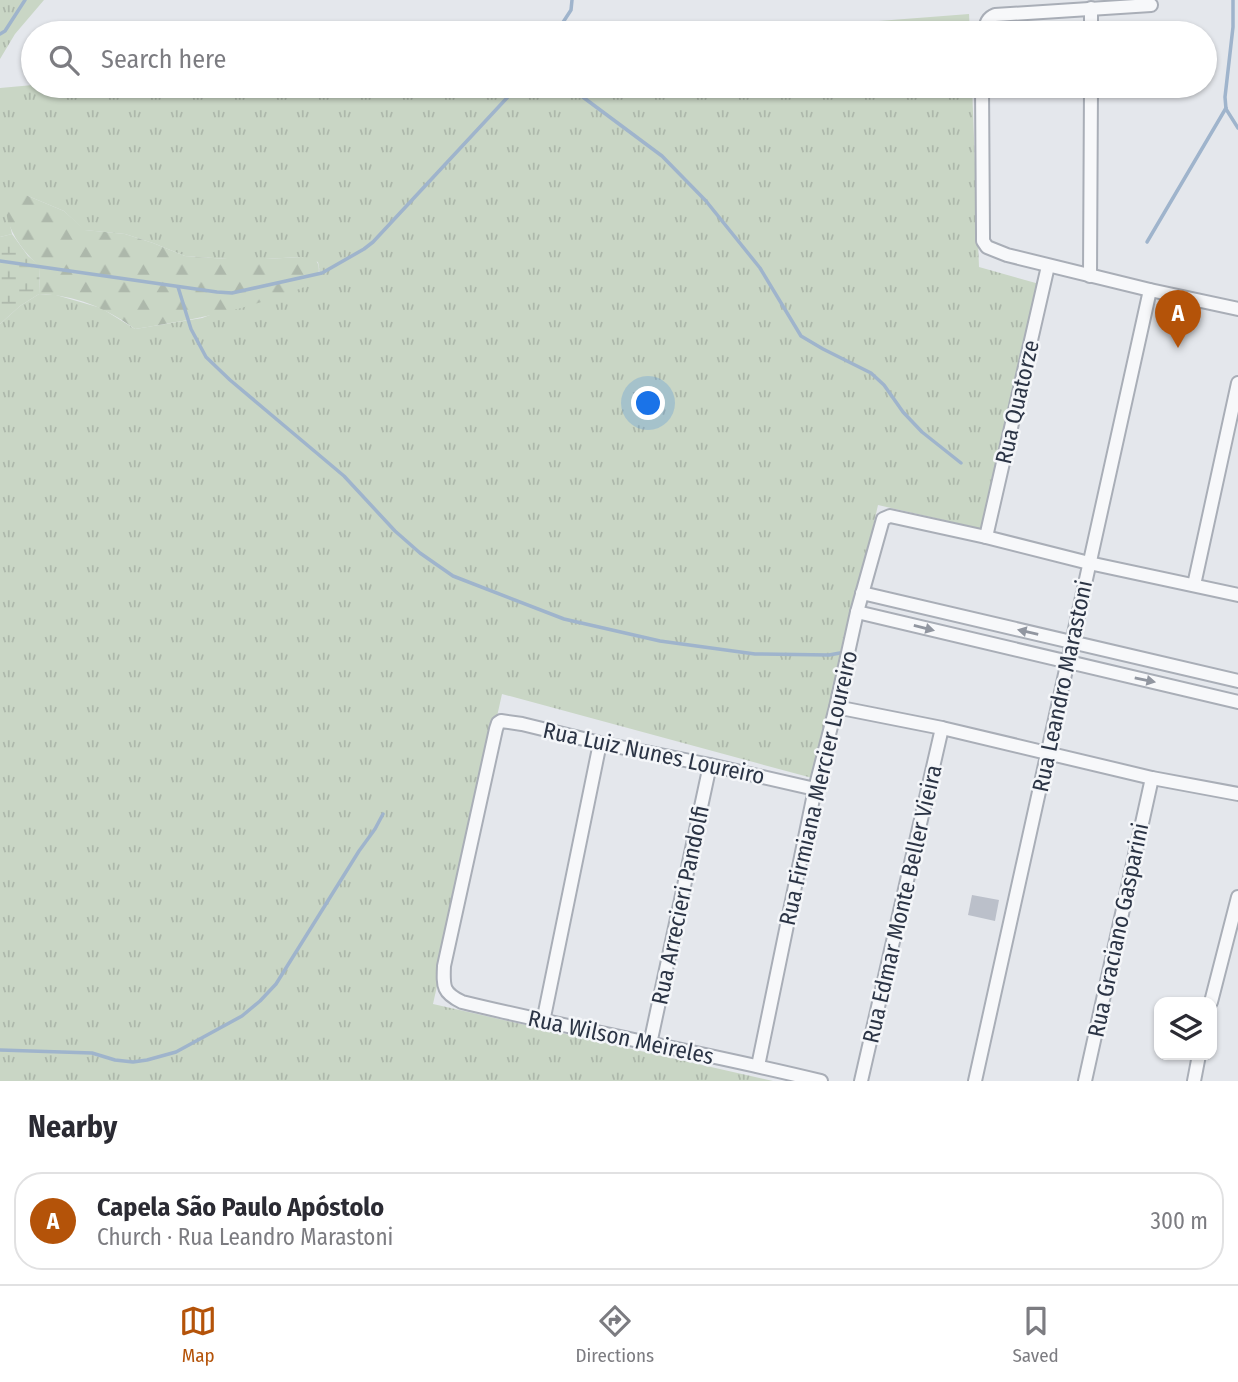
<!DOCTYPE html>
<meta charset="utf-8">
<style>
:root{--surface:#fff;--page:#f2f2f3;--text:#2b2b33;--muted:#7c7c81;--line:#e1e1e2;--accent:#b45309}
body{margin:0;font-family:"Fira Sans Condensed",sans-serif;background:var(--page);color:var(--text)}
.controls{position:absolute;right:21px;bottom:21px;display:grid;overflow:hidden;border-radius:14px;box-shadow:0 2px 5px #0004}
.controls button{width:63px;height:63px;display:grid;place-items:center;padding:0;border:0;border-bottom:2px solid var(--line);background:var(--surface);color:var(--text);font:35px sans-serif}
.you{position:absolute;left:649px;top:404px;width:24px;height:24px;margin:-18px;border:5px solid #fff;border-radius:50%;background:#1a73e8;box-shadow:0 0 0 10px #1a73e833}
.badge{display:grid;place-items:center;width:46px;height:46px;border-radius:50%;background:var(--accent);color:#fff;font-size:23px;font-weight:700}
.pin{position:absolute;translate:-50% -58px;filter:drop-shadow(0 2px 4px #0008)}
.pin::after{content:'';position:absolute;top:37px;width:24px;height:21px;background:inherit;clip-path:polygon(0 0,100% 0,50% 100%)}
.list{margin:0;padding:0;list-style:none}
h2{display:flex;justify-content:space-between;align-items:center;height:91px;margin:0;padding:0 28px;font-size:30px}
h2 small{font-size:23px;font-weight:400;color:var(--muted)}
.list li{display:grid;grid-template-columns:46px 1fr auto;gap:21px;align-items:center;box-sizing:border-box;height:98px;margin:0 14px 14px;padding:0 14px;border:2px solid var(--line);border-radius:28px}
.list b{display:block;font-size:26px;white-space:nowrap}
.list p{margin:0;font-size:23px;white-space:nowrap;color:var(--muted)}
.list em{font-size:23px;font-style:normal;color:var(--muted)}
.icon{flex:none;width:38px;height:38px;fill:none;stroke:currentColor;stroke-width:2;stroke-linecap:round;stroke-linejoin:round}
.map{position:relative;flex:none;width:1238px;height:1081px;overflow:hidden}
.search{position:absolute;background:var(--surface);box-shadow:0 2px 5px #0004;left:21px;right:21px;top:21px;height:77px;display:flex;align-items:center;gap:18px;box-sizing:border-box;padding:0 24px;border-radius:38px;color:var(--muted);font-size:26px}
.sheet{height:203px;background:var(--surface)}
nav{display:flex;justify-content:space-around;align-items:center;box-sizing:border-box;height:98px;border-top:2px solid var(--line);background:var(--surface);font-size:19px;color:var(--muted)}
nav a{display:grid;justify-items:center;gap:4px}
nav .on{color:var(--accent)}
.map>svg:first-child{display:block}
</style>
<div class="map">
<svg width="1238" height="1081" viewBox="0 0 1238 1081">
<defs>
<pattern id="grass-tufts" width="24" height="20" patternUnits="userSpaceOnUse" patternTransform="scale(1.75)"><rect width="24" height="20" fill="#c9d6c5"/><path d="M3 7l-1-3M5 7V3M7 7l1-3M15 17l-1-3M17 17v-4M19 17l1-3" fill="none" stroke="#adb8ab"/></pattern>
<pattern id="forest-firs" width="22" height="20" patternUnits="userSpaceOnUse" patternTransform="scale(1.75)"><rect width="22" height="20" fill="#c9d6c5"/><path d="M5 1l3.5 6h-7zM16 11l3.5 6h-7z" fill="#adb8ab"/></pattern>
<pattern id="wetland-marsh" width="20" height="14" patternUnits="userSpaceOnUse" patternTransform="scale(1.75)"><rect width="20" height="14" fill="#c9d6c5"/><path d="M1 5h8M5 5V1M11 12h8M15 12V8" fill="none" stroke="#adb8ab"/></pattern>
</defs>
<rect width="100%" height="100%" fill="#e4e7ec"/>
<g fill="url(#grass-tufts)">
<polygon points="0,0 44,0 15,34 0,59"/>
<polygon points="969,14 970,33 725,33"/>
<polygon points="33,85 972,86 979,267 1043,285 987,530 878,505 816,779 502,694 433,1004 773,1081 0,1081 0,324 20,306 39,294 56,295 101,308 135,329 202,318 320,273 318,262 300,257 265,259 227,259 185,256 153,243 125,234 84,230 64,211 28,196 6,206 12,234 0,237 0,88"/>
</g>
<path fill="url(#forest-firs)" d="M12 192 28 196 64 211 85 230 125 234 153 243 185 256 227 259H265L301 257 315 259C321 266 319 274 316 282 257 308 198 319 135 329 106 308 75 295 39 294L40 267C20 249 0 221 7 193Z"/>
<polygon fill="url(#wetland-marsh)" points="12,234 28,256 40,266 39,294 20,306 0,324 0,237"/>
<g fill="none" stroke-linecap="round" stroke-linejoin="round">
<g stroke="#9fb4cc" stroke-width="3.5">
<polyline points="1233,0 1233,27 1225,97 1226,109 1238,128"/>
<polyline points="556,33 571,10 572,0"/>
<polyline points="0,34 5,31 25,0"/>
<polyline points="568,86 662,156 706,201 760,268 801,336 823,349 871,373 884,385 903,412 922,432 961,463"/>
<polyline points="1147,242 1226,108"/>
<polyline points="0,261 217,292 232,293 322,273 364,249 373,242 518,86"/>
<polyline points="178,287 191,329 206,357 230,380 344,476 395,531 420,553 453,576 564,619 660,641 755,654 829,655 840,653"/>
<polyline points="0,1050 92,1053 115,1060 133,1062 147,1060 176,1052 242,1016 260,1001 276,984 359,851 375,829 383,814"/>
</g>
</g>
<polygon fill="#bbc0ca" points="972,895 999,900 995,921 968,915"/>
<g fill="none" stroke-linecap="round" stroke-linejoin="round">
<defs>
<g id="minor">
<path d="M985 33C985 24 987 18 995 15L1151 5"/>
<polyline points="1091,33 1091,8"/>
<polyline points="982,86 983,235 983,241 987,247 1007,255 1150,290 1238,309"/>
<polyline points="1090,276 1091,86"/>
<polyline points="986,537 1048,266"/>
<polyline points="1194,585 1238,383"/>
<polyline points="862,593 1238,681"/>
<polyline points="857,612 1238,702"/>
<polyline points="836,707 942,728 1152,778 1238,794"/>
<path d="M815 789 710 765 600 743 522 724 501 721 498 723 496 729 444 966C443 987 443 993 462 1002 581 1031 702 1052 821 1081"/>
<polyline points="1211,1002 1238,897"/>
<polyline points="543,1022 600,743"/>
<polyline points="650,1044 710,765"/>
<polyline points="758,1066 815,789 836,707 857,612 883,519 890,516 986,537 1089,563 1238,595"/>
<polyline points="861,1081 942,728"/>
<polyline points="975,1081 1150,290"/>
<polyline points="1085,1081 1152,778"/>
<polyline points="1194,1081 1199,1055"/>
</g>
</defs>
<use href="#minor" stroke="#a9aeb7" stroke-width="16"/>
<use href="#minor" stroke="#f7f8fa" stroke-width="12"/>
</g>
<defs><path id="oneway-solid" d="M-6-.8H1V-3.2L6.5 0L1 3.2V.8H-6Z" transform="scale(1.75)"/></defs>
<g fill="#9196a0">
<use href="#oneway-solid" transform="translate(924 628) rotate(14)"/>
<use href="#oneway-solid" transform="translate(1028 632) rotate(-167)"/>
<use href="#oneway-solid" transform="translate(1145 680) rotate(12)"/>
</g>
<g text-anchor="middle" stroke-width="5" stroke-linejoin="round" paint-order="stroke">
<g font-size="23" fill="#2b3445" stroke="#f4f6f9">
<text transform="translate(1017 402) rotate(-77)" y="8">Rua Quatorze</text>
<text transform="translate(1062 686) rotate(-78)" y="8">Rua Leandro Marastoni</text>
<text transform="translate(654 753) rotate(12)" y="8">Rua Luiz Nunes Loureiro</text>
<text transform="translate(818 788) rotate(-77)" y="8">Rua Firmiana Mercier Loureiro</text>
<text transform="translate(902 904) rotate(-77)" y="8">Rua Edmar Monte Beller Vieira</text>
<text transform="translate(680 905) rotate(-78)" y="8">Rua Arrecieri Pandolfi</text>
<text transform="translate(1118 930) rotate(-78)" y="8">Rua Graciano Gasparini</text>
<text transform="translate(621 1037) rotate(12)" y="8">Rua Wilson Meireles</text>
</g>
</g>
</svg>
<div class="controls">
<button><svg class="icon" aria-label="layers" viewBox="0 0 24 24"><path d="M12 4l9 5-9 5-9-5zM3 14l9 5 9-5"/></svg></button>
</div>
<div class="you"></div>
<div class="pin badge" style="left:1178px;top:348px">A</div>
<div class="search"><svg class="icon" aria-label="search" viewBox="0 0 24 24"><circle cx="10" cy="10" r="6"/><path d="M15 15l6 6"/></svg>Search here</div>
</div>
<section class="sheet">
<h2>Nearby<small></small></h2>
<ul class="list">
<li><span class="badge">A</span><div><b>Capela São Paulo Apóstolo</b><p>Church · Rua Leandro Marastoni</p></div><em>300 m</em></li>
</ul>
</section>
<nav>
<a class="on"><svg class="icon" aria-label="map" viewBox="0 0 24 24"><path d="M3 6l6-2 6 2 6-2v14l-6 2-6-2-6 2zM9 4v14M15 6v14"/></svg>Map</a>
<a><svg class="icon" aria-label="directions" viewBox="0 0 24 24"><path d="M12 3l9 9-9 9-9-9zM9 14v-3h6M13 9l2 2-2 2"/></svg>Directions</a>
<a><svg class="icon" aria-label="saved" viewBox="0 0 24 24"><path d="M7 4h10v16l-5-4-5 4z"/></svg>Saved</a>
</nav>
